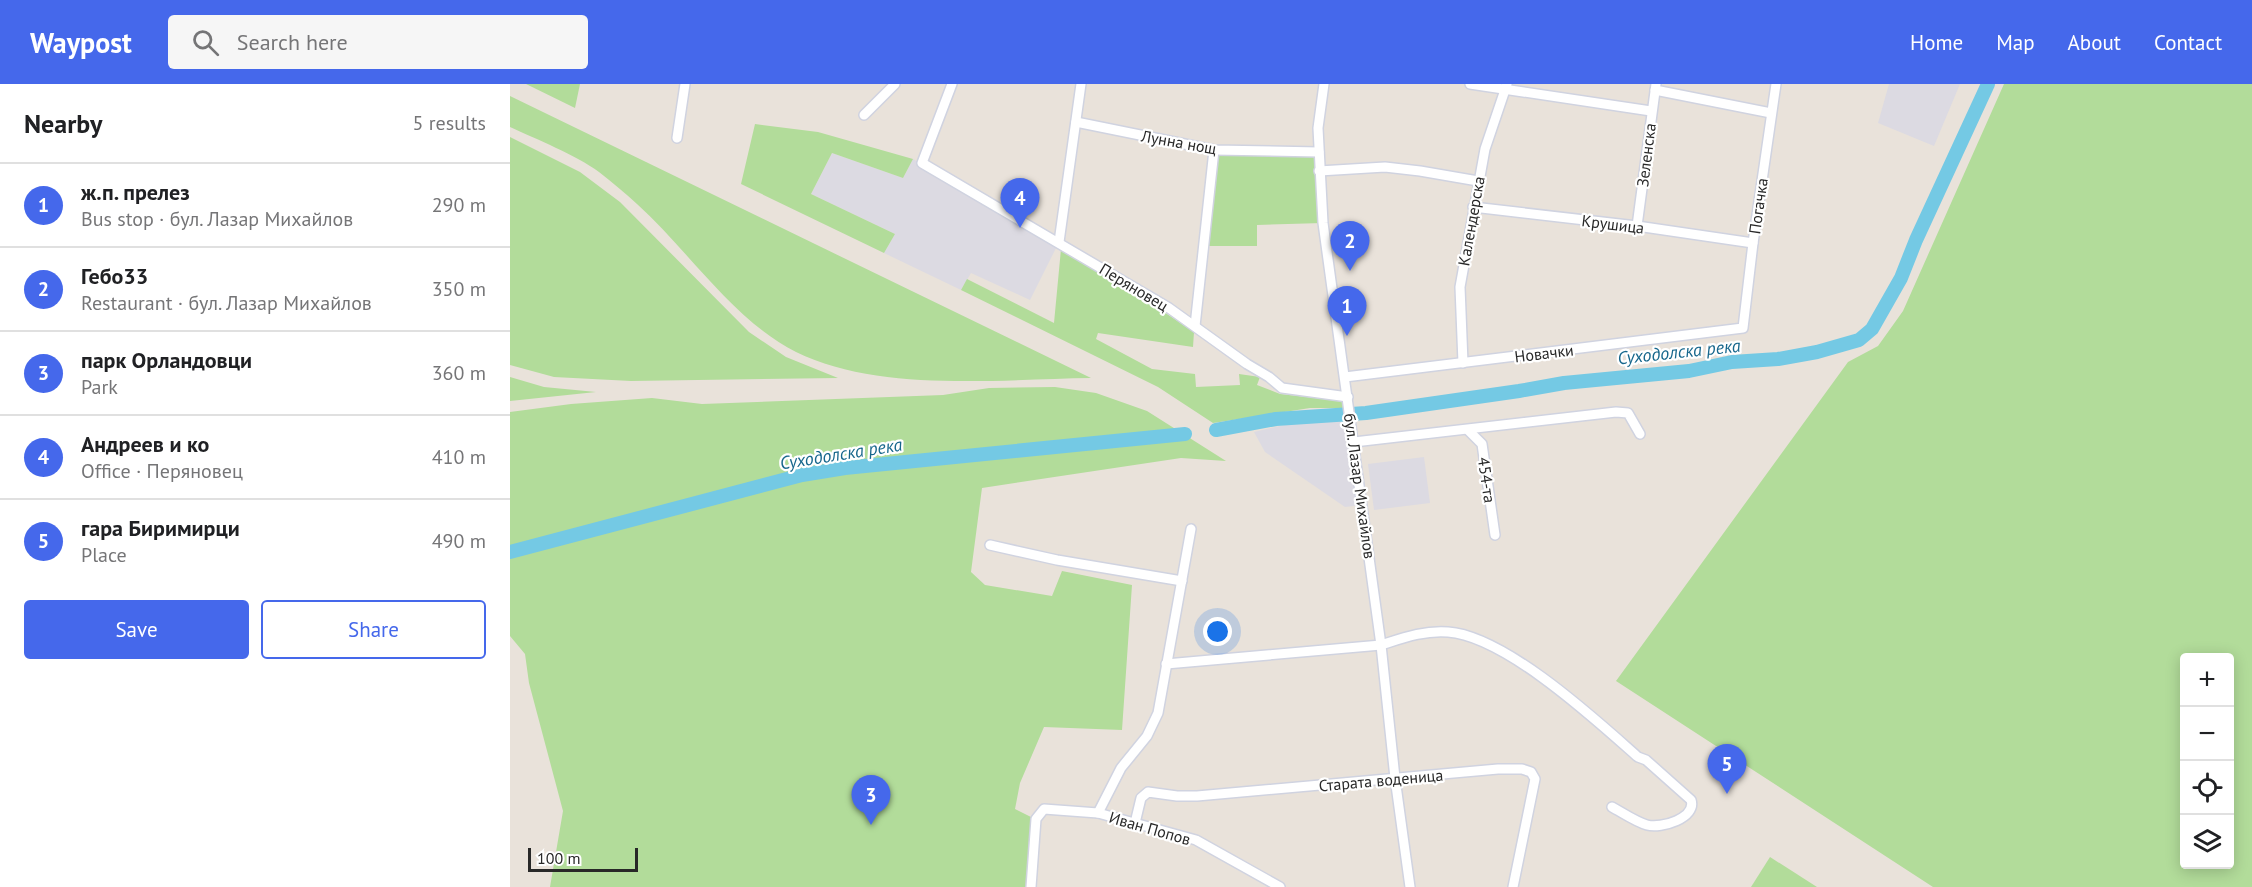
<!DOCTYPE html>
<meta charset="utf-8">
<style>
:root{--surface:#fff;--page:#f6f6f6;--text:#202124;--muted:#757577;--line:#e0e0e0;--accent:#4568eb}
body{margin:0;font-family:"PT Sans",sans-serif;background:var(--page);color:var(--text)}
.controls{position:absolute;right:18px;bottom:18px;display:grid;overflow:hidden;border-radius:6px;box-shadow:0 3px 15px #0003}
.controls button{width:54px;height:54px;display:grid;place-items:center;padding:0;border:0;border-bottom:2px solid var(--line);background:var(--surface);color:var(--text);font:30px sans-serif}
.scale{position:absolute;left:18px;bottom:15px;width:110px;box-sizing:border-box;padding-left:6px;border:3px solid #282828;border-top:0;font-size:16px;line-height:21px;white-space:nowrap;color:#282828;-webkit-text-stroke:4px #fff;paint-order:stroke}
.you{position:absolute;left:708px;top:548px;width:21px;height:21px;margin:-15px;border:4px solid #fff;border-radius:50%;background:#1a73e8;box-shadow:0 0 0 9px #1a73e833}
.badge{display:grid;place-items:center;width:39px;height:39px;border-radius:50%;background:var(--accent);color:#fff;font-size:20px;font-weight:700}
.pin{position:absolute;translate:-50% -50px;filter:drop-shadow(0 2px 3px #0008)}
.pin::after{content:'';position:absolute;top:32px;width:21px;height:18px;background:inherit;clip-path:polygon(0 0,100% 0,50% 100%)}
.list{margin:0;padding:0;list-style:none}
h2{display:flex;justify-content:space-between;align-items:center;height:78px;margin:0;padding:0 24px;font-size:26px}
h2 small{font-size:20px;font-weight:400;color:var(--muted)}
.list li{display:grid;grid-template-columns:39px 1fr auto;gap:18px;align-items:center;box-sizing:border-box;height:84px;padding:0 24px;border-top:2px solid var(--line)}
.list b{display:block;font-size:22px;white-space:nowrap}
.list p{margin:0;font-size:20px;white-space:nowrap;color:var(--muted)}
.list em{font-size:20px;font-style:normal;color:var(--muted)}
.actions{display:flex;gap:12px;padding:18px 24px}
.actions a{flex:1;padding:14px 0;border:2px solid var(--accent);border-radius:6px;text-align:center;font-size:21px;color:var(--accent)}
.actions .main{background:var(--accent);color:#fff}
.icon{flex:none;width:33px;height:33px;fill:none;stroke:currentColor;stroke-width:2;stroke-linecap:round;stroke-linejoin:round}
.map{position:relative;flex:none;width:1742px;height:803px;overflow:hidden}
header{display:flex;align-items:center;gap:36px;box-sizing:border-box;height:84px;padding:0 30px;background:var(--accent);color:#fff}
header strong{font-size:28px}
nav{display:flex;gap:33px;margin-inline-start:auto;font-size:21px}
.search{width:420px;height:54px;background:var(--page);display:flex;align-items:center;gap:15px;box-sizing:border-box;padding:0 21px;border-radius:6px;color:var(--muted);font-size:22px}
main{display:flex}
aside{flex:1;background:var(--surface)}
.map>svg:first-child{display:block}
</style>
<header>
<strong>Waypost</strong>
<div class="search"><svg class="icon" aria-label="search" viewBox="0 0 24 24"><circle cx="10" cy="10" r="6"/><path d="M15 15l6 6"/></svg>Search here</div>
<nav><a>Home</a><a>Map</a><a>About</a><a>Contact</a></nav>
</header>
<main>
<aside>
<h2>Nearby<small>5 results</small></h2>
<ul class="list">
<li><span class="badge">1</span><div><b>ж.п. прелез</b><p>Bus stop · бул. Лазар Михайлов</p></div><em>290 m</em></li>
<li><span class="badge">2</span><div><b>Гебо33</b><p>Restaurant · бул. Лазар Михайлов</p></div><em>350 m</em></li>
<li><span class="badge">3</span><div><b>парк Орландовци</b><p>Park</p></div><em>360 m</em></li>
<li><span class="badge">4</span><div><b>Андреев и ко</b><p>Office · Перяновец</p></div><em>410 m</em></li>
<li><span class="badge">5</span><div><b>гара Биримирци</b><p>Place</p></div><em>490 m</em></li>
</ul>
<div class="actions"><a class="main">Save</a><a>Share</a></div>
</aside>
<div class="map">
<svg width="1742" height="803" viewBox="0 0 1742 803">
<rect width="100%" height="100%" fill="#e9e2da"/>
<g fill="#dcdae2">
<polygon points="1379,0 1450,0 1424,62 1368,39"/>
<polygon points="322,69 393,94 403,75 549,158 520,216 461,189 451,206 374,169 385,150 301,110"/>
<polygon points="841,337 852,421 835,423 755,368 744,348 783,339"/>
<polygon points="914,373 920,419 864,426 858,380"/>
</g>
<g fill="#b2dc9a" fill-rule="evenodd">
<polygon points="16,0 70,0 65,24"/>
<path d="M1494 0H1742V803H1423L1106 597 1338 278 1368 262 1393 227ZM1674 574H1720V780H1674Z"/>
<path d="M0 12 581 294C490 295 369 309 286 268 224 237 178 166 127 120 115 109 102 98 89 88 66 71 26 55 0 43Z"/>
<polygon points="245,40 308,48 403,75 393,94 322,69 301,110 385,150 374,169 231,100"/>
<polygon points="0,53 70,88 110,118 239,248 276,273 328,294 121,297 44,293 0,281"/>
<polygon points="704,66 809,68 813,139 747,141 747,162 694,162"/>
<polygon points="551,165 618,204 684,248 683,263 588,249 586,255 642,285 685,290 686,303 730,301 729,290 750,293 747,301 770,310 832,317 834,324 800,324 703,339 648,303 451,206 457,195 544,239"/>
<polygon points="0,293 34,303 86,308 0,317"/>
<polygon points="545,303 586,309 637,327 716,377 671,374 472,404 461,488 475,501 542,512 552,487 622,501 612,646 534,643 510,699 505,725 521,733 516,803 40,803 53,727 19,599 15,570 0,552 0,328 61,320 142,314 192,320 433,311 479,304"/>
<polygon points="1260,773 1307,803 1241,803"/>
</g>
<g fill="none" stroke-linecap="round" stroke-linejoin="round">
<g stroke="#74c9e4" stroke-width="14">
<polyline points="706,346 766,335 856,329 1009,307 1054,299 1179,287 1222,278 1268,275 1307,268 1349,256 1362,245 1391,194 1406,156 1478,0"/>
<polyline points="0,468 292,391 335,384 675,350"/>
</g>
<defs>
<g id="minor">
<polyline points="442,0 412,79 659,224 737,280 759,293 772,304 838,313"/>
<polyline points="814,0 808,44 813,139 871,561 885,694 900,803"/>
<polyline points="960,0 1141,27"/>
<polyline points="1145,6 1261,29"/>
<polyline points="354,31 385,0"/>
<polyline points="566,38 704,66 809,68"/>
<polyline points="167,54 175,0"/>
<polyline points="809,87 875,83 910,87 968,97"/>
<polyline points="963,123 1127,142 1243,159"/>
<polyline points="1127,142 1146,0"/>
<polyline points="549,158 571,0"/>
<polyline points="685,242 704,66"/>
<polyline points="953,279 950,203 975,65 997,0"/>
<polyline points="835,293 1233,244 1243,159 1266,0"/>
<polyline points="958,346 972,360 985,451"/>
<polyline points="844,358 1106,328 1118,329 1130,350"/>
<polyline points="480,461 547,476 672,497"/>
<path d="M656 580 871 561C893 554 915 546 938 548 995 552 1085 635 1128 673L1136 676 1181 716C1187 734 1151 745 1137 741 1126 738 1113 729 1102 723"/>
<polyline points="588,729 611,684 637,652 648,629 681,445"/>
<polyline points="625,739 631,714 638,708 667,712 687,712 988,685 1012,685 1021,688 1025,695 1003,803"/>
<polyline points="521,803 526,735 534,725 588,729 686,756 770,803"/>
</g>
</defs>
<use href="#minor" stroke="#d0d3e0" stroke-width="12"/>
<use href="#minor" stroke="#fff" stroke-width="9"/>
</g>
<g text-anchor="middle" stroke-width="4.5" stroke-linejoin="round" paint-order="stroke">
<g font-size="16" fill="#282828" stroke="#fff">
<text transform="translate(669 58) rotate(10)" y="6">Лунна нощ</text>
<text transform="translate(1136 71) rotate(-83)" y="6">Зеленска</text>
<text transform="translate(1248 122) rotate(-82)" y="6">Погачка</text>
<text transform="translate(961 137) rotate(-80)" y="6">Календерска</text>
<text transform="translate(1103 140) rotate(7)" y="6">Крушица</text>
<text transform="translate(624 203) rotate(31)" y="6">Перяновец</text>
<text transform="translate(1034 269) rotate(-7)" y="6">Новачки</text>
<text transform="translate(977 396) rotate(82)" y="6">454-та</text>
<text transform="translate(850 402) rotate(82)" y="6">бул. Лазар Михайлов</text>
<text transform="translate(871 696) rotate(-5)" y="6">Старата воденица</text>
<text transform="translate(640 744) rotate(16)" y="6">Иван Попов</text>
</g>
<g font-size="18" font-style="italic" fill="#17678c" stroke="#fff">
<text transform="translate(1169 268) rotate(-6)" y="6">Суходолска река</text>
<text transform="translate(331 370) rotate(-9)" y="6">Суходолска река</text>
</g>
</g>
</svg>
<div class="controls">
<button>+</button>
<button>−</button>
<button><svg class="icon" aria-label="locate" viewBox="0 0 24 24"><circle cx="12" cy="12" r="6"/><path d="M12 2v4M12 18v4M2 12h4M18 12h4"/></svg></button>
<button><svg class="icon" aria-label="layers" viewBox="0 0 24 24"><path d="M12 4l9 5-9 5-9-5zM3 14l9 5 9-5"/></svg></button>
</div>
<div class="scale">100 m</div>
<div class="you"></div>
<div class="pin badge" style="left:837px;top:252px">1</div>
<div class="pin badge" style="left:840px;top:187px">2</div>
<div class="pin badge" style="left:361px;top:741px">3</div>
<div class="pin badge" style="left:510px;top:144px">4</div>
<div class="pin badge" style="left:1217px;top:710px">5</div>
</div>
</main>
